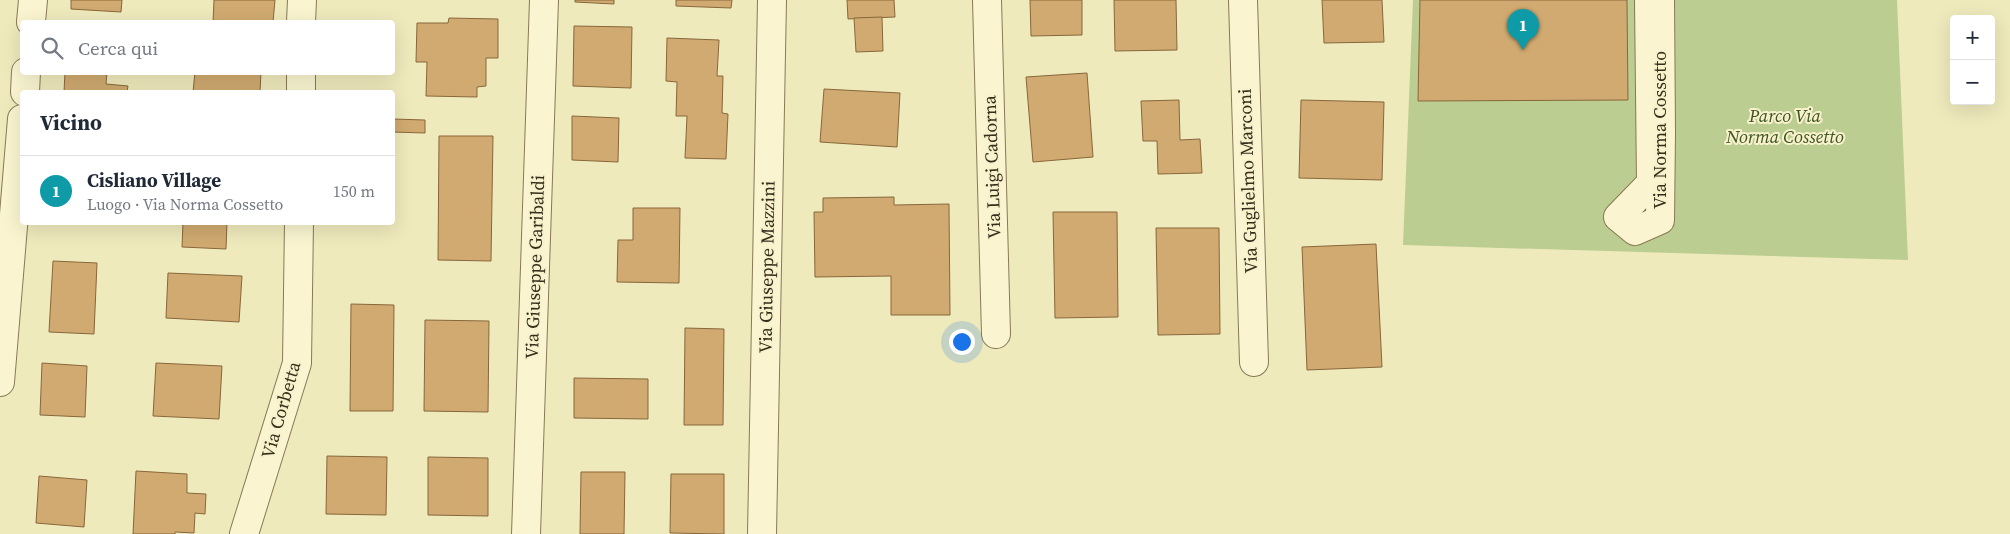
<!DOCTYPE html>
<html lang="it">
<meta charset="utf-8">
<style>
:root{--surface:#fff;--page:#f2f2f3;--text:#1f2937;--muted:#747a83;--line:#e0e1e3;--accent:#993823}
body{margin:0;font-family:"Source Serif 4",serif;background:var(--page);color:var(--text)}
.controls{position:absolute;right:15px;top:15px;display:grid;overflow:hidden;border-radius:5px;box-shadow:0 5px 20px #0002}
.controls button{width:45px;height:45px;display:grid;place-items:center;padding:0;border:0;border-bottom:1px solid var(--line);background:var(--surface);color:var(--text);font:25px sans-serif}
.you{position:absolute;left:961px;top:341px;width:18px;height:18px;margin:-12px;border:4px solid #fff;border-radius:50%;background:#1a73e8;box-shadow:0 0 0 8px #1a73e833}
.badge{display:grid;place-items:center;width:32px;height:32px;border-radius:50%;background:var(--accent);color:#fff;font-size:16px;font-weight:700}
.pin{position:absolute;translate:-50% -41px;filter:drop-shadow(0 1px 2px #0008)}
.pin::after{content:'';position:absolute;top:26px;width:18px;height:15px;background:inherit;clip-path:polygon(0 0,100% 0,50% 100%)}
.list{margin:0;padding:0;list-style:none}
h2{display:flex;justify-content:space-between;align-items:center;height:65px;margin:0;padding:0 20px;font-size:21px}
h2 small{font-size:16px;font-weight:400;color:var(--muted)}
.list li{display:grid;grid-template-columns:32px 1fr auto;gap:15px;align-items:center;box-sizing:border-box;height:70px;padding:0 20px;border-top:1px solid var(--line)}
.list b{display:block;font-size:19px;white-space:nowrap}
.list p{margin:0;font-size:16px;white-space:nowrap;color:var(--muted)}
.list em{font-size:16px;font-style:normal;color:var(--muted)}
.icon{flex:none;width:28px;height:28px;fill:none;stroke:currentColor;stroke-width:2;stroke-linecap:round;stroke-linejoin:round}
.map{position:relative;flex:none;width:2010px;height:534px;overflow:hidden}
.search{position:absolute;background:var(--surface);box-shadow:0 5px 20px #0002;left:20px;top:20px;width:375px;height:55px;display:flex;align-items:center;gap:12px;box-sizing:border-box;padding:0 18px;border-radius:5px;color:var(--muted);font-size:19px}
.panel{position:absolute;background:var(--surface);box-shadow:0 5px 20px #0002;left:20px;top:90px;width:375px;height:135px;border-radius:5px}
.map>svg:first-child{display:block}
</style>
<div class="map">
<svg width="2010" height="534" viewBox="0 0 2010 534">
<rect width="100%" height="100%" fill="#efeabc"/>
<polygon fill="#bbcd90" points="1413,0 1897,0 1908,260 1403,245"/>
<g fill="#d0aa70" stroke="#88673a">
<polygon points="71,0 122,0 121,12 71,9"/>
<polygon points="214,0 275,0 273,22 213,22"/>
<polygon points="575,0 614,0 614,4 575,2"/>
<polygon points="676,0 732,0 731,8 676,6"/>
<polygon points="847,0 894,0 895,17 848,19"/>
<polygon points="1030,0 1082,0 1082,35 1031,36"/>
<polygon points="1114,0 1176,0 1177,50 1115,51"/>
<polygon points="1322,0 1382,0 1384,42 1324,43"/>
<polygon points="1420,0 1627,0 1628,100 1418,101"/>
<polygon points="882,17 883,51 856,52 854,18"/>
<polygon points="449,18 498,19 498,58 486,58 486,86 477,87 477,97 426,96 427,62 416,62 417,23 448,23"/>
<polygon points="574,26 632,27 631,88 573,86"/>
<polygon points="667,38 719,40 717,76 723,76 722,113 728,114 726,159 685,158 687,116 676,116 677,82 666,81"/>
<polygon points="65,72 107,72 106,84 128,86 127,92 64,92"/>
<polygon points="195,72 261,72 260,92 193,92"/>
<polygon points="1087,73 1093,157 1033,162 1026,77"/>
<polygon points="824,89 900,93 897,147 820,142"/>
<polygon points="1179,100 1180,140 1200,139 1202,173 1158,174 1157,141 1143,141 1141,101"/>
<polygon points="1301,100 1384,102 1382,180 1299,178"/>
<polygon points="572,116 619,118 618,162 572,160"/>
<polygon points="393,119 425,120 425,133 392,132"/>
<polygon points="439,136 493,136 491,261 438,260"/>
<polygon points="894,197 894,205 949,204 950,315 891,315 891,276 815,277 814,212 823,212 823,198"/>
<polygon points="633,208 680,208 679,283 617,282 618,240 633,240"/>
<polygon points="1053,212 1117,212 1118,317 1055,318"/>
<polygon points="183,222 227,222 226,249 182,247"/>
<polygon points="1156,228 1219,228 1220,334 1158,335"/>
<polygon points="1376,244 1382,367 1307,370 1302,247"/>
<polygon points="53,261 97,263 94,334 49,332"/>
<polygon points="168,273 242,276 239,322 166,318"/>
<polygon points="351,304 394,305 393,411 350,411"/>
<polygon points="425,320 489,321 488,412 424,411"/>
<polygon points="685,328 724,329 723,425 684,425"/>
<polygon points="42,363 87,366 85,417 40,415"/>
<polygon points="156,363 222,366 219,419 153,416"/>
<polygon points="574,378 648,379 648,419 574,418"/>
<polygon points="327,456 387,457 386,515 326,514"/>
<polygon points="428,457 488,458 488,516 428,515"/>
<polygon points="136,471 187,474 187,493 206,494 205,514 195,513 194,533 175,532 175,534 133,534"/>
<polygon points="581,472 625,472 624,534 580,534"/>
<polygon points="671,474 724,474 724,534 670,533"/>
<polygon points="39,476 87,480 84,527 36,523"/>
</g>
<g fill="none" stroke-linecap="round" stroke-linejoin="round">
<defs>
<g id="minor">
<polyline points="987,0 996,334"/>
<polyline points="1243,0 1254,362"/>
<polyline points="1649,0 1651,183 1618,217 1635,231 1660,220 1661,132 1660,0"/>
<polyline points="31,22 33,0"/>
<polyline points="301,22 302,0"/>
<polyline points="25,92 26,72"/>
<polyline points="301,92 301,72"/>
<polyline points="0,382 22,119"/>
<polyline points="244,534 297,363 299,222"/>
<polyline points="526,534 544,0"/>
<polyline points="762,534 772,0"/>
</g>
</defs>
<use href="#minor" stroke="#887955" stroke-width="30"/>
<use href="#minor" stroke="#faf5d0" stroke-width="28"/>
</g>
<g text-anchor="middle" stroke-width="4" stroke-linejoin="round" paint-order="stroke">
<g font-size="18" font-style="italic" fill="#3d5320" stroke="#f7f2cc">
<text x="1785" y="122">Parco Via<tspan x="1785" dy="21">Norma Cossetto</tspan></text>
</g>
<g font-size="18" fill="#362d1b" stroke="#f7f2cc">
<text transform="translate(1660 130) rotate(-90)" y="6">Via Norma Cossetto</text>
<text transform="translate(992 167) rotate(-92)" y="6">Via Luigi Cadorna</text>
<text transform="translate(1248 181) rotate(-92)" y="6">Via Guglielmo Marconi</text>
<text transform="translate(535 267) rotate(-88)" y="6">Via Giuseppe Garibaldi</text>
<text transform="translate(767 267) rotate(-89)" y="6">Via Giuseppe Mazzini</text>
<text transform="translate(281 410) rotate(-74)" y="6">Via Corbetta</text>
</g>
</g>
</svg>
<div class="controls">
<button>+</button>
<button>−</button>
</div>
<div class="you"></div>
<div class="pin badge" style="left:1523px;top:50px;background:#0f9aa8">1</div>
<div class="search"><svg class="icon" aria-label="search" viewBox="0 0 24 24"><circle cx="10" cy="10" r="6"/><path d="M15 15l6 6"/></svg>Cerca qui</div>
<section class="panel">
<h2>Vicino<small></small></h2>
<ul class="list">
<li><span class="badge" style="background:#0f9aa8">1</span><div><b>Cisliano Village</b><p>Luogo · Via Norma Cossetto</p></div><em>150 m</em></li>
</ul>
</section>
</div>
